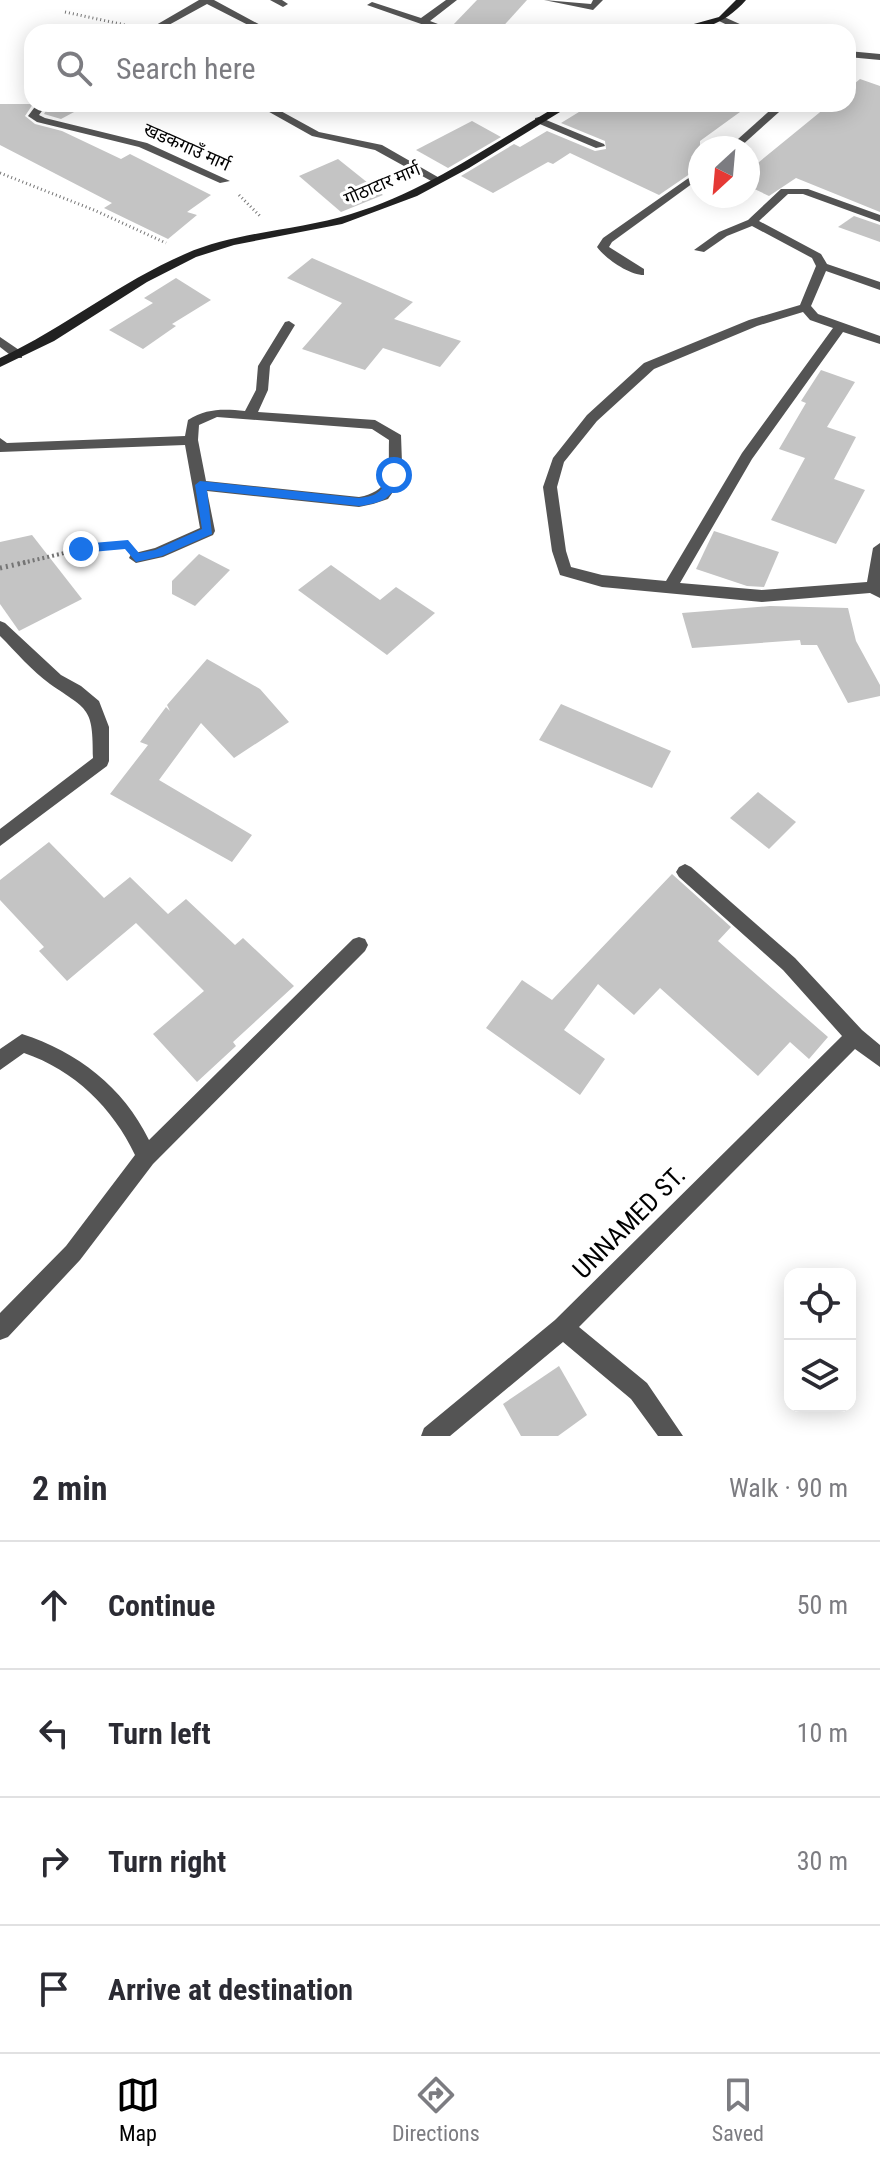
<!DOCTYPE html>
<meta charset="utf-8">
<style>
:root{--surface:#fff;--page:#f2f2f3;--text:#2b2b33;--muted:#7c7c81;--line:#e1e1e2;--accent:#000}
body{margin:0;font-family:"Roboto Condensed","Noto Sans Devanagari",sans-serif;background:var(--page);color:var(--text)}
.controls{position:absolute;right:24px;bottom:24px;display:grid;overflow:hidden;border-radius:16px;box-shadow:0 4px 20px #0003}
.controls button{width:72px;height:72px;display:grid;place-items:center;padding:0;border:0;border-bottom:2px solid var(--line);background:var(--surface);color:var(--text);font:40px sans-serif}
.compass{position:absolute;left:688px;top:136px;width:72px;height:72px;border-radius:50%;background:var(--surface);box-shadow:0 4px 20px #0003;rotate:206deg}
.stop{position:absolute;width:24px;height:24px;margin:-18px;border:6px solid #1a73e8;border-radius:50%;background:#fff}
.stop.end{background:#1a73e8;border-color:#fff;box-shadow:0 2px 8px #0008}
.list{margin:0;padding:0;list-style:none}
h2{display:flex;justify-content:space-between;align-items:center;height:104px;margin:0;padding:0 32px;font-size:34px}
h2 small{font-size:26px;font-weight:400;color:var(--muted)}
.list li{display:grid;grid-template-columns:52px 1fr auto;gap:24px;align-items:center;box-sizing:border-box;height:128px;padding:0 32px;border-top:2px solid var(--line)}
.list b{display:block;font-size:30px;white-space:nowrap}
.list em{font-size:26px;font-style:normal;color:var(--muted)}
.icon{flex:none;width:44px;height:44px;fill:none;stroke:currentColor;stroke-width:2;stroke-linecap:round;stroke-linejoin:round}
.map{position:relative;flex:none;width:880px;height:1436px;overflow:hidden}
.search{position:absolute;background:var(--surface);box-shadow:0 4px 20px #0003;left:24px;right:24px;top:24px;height:88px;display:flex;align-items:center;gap:20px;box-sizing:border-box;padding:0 28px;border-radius:24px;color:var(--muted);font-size:30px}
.sheet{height:616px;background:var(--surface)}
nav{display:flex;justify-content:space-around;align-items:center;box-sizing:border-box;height:112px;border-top:2px solid var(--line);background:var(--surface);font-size:22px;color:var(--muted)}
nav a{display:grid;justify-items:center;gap:4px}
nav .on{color:var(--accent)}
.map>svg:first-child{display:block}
</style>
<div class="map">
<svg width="880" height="1436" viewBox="0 0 880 1436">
<rect width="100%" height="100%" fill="#fff"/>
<g fill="#c4c4c4">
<polygon points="477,0 527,0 498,32 462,32 452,26"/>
<polygon points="860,79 880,86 880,212 796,178 769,196 748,186 748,171 830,104 848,104 848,89"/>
<polygon points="0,104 33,104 25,116 35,124 62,131 121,159 130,154 211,195 187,212 197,215 168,239 104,208 112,203 0,145"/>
<polygon points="50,104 89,104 61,119 44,114"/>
<polygon points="592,104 751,104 700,141 700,167 659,195 570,153 553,164 548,162 493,193 461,176 514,144 520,147 547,131 595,151 606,149 605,141 561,123"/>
<polygon points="472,121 501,137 448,168 416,150"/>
<polygon points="338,159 383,195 341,212 299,176"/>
<polygon points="854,216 880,225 880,242 838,227"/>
<polygon points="312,258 413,302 394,319 461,341 440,367 383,348 365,370 302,349 342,303 287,278"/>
<polygon points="176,278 211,300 172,324 176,326 143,349 109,330 153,303 144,298"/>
<polygon points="821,370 855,382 827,427 856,437 834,479 865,490 836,544 771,520 805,458 779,449 806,403 801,401"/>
<polygon points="714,531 779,552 764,587 747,586 696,569"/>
<polygon points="32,535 82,599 19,631 0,604 0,542"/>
<polygon points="199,554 230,570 195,606 172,594 172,581"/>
<polygon points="331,565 380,600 396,587 435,613 387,655 298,590"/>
<polygon points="770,606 848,608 856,641 880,685 880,696 848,703 817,645 801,645 800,640 692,648 682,613"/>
<polygon points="207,659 260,689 289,722 234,758 201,723 159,780 252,835 232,862 110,794 148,745 140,742 166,707 170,711 167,705"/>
<polygon points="561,704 671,751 652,788 539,740"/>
<polygon points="758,792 796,822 769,849 730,818"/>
<polygon points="49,842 104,898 130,877 168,914 186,899 235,945 243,938 294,986 233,1042 236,1046 197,1082 153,1034 204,991 136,923 67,981 39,951 44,947 0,900 0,880"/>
<polygon points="672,874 731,927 718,941 828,1037 809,1059 790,1042 758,1076 660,988 634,1015 598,984 564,1030 605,1059 580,1095 486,1028 522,980 552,1000"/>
<polygon points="559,1366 587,1415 558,1436 521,1436 503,1404"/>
</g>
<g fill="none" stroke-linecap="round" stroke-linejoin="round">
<g stroke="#767676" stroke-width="3" stroke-dasharray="1 3" stroke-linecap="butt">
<polyline points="65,12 130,26"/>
<polyline points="0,173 94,210 166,243"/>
<polyline points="239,195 260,216"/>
</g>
<polyline stroke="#767676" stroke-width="4" stroke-dasharray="2 3" stroke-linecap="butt" points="18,564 81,549 115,546"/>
<polyline stroke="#767676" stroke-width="5" stroke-dasharray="2 4" stroke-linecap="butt" points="0,568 27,562"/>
<g fill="#545454" fill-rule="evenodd">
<polygon points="199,0 214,0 264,27 256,29 207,4 156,32 144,32"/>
<polygon points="270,0 282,0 288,4 283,7"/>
<polygon points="446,0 457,0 430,21 459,32 444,32 367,5 372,2 421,18"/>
<polygon points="544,0 591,4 593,0 603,0 593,10"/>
<polygon points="722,16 753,30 755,32 742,32 719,21 719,17"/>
<polygon points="848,51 880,54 880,60 848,57"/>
<polygon points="37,104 47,104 39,115 45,118 147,143 230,181 220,183 139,147 37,122 28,116"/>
<polygon points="255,104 268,104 319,132 382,145 443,180 433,182 375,150 312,136"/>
<polygon points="777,104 788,104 739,148 728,148"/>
<polygon points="539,117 604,144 605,146 596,148 535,122 535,118"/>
<path d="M700 170V178L612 242 609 247 644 269V275C629 275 606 259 597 247L603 238Z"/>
<path d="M781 189H808L880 215V222L803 194H788L759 221 821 254 827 264 880 282V290L826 271 811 306 818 314 880 336V344L843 332 752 459 680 583 762 590 867 582 873 548 880 543V598L870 593 762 602 602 587 560 575 552 551 543 487 553 458 587 415 644 363 749 320 800 305 816 266 812 258 752 226 727 236 704 252 694 250 719 232 748 220ZM803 312 810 320 833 328 742 453 666 581 602 575 571 567 566 551 557 487 564 462 597 421 654 369 757 326Z"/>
<path d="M289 321 295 325 270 366 268 390 258 412 375 420 401 435 402 463 400 482 388 499 373 504 359 507 207 491 215 531 213 535 163 557 136 563 129 558 131 554 155 548 200 528 185 445 0 452V438L7 443 185 436 188 420C207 408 224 409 245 411L256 390 258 366 285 322ZM217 417 372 429 389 440C388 470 394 490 359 497L206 481 198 440 199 425Z"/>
<polygon points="0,337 22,352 22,358 14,358 0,347"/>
<path d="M0 621 5 623 61 675 81 686 99 701 109 727V761L107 766 0 846V829L93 758C93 707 89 711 50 684 32 671 16 652 0 636Z"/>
<polygon points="685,864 691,867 795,958 862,1030 880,1045 880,1067 855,1049 579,1327 647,1383 683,1436 658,1436 631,1399 563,1342 450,1436 421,1436 424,1428 555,1320 842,1036 783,970 679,877 676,872 679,867"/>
<path d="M359 937 365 939 368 945 365 951 153 1164 80 1260 8 1337 0 1340V1313L66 1246 135 1155C113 1108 74 1070 24 1053L0 1070V1049L22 1034C78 1052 123 1087 149 1140L353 939Z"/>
</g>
<g fill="#212121" fill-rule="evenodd">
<path d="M736 0H746C723 26 699 32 665 32L719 17Z"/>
<path d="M561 104H573L469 168 417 196 342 224 234 245 196 257 147 282 54 341 0 367V358C64 328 120 282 185 254 238 231 297 231 351 214 427 191 493 143 561 104Z"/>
</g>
</g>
<path fill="#1a73e8" d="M390 473 400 475C393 499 382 503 359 506L207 490 212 534 162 556 136 562 125 549 81 553 75 549 81 544 128 540 139 553 155 550 202 529 195 485 200 481 359 498C379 496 382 491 390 473Z"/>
<g text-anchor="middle" stroke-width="6" stroke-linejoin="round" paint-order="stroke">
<g font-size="18" fill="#000" stroke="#fff">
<text transform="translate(187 147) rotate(24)" y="6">खडकगाउँ मार्ग</text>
<text transform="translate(382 184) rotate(-23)" y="6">गोठाटार मार्ग</text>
</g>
<g font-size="26" fill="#000" stroke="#fff">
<text transform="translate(629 1222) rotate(-45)" y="9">UNNAMED ST.</text>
</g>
</g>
</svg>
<div class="controls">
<button><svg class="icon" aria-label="locate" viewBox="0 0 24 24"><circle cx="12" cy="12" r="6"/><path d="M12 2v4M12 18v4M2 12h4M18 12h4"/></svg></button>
<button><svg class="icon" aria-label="layers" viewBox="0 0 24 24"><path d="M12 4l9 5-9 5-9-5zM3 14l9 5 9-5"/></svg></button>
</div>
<svg class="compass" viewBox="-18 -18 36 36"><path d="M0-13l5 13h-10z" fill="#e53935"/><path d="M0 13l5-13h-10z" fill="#7c7c81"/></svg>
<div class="stop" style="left:394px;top:475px"></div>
<div class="stop end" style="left:81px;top:549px"></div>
<div class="search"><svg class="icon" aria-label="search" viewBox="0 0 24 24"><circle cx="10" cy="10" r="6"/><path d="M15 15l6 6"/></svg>Search here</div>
</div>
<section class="sheet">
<h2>2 min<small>Walk · 90 m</small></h2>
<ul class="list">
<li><svg class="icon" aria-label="ahead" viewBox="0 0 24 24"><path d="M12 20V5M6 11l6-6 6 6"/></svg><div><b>Continue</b></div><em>50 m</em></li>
<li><svg class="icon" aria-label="left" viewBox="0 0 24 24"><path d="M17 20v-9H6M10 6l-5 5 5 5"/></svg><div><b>Turn left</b></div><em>10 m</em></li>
<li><svg class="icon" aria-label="right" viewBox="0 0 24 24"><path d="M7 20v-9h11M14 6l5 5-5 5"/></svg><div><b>Turn right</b></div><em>30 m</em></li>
<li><svg class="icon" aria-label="arrive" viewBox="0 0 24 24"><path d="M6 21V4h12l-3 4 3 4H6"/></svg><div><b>Arrive at destination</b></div></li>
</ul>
</section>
<nav>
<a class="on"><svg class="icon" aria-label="map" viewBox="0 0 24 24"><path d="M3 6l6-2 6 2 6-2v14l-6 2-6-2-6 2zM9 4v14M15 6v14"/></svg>Map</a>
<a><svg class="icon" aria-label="directions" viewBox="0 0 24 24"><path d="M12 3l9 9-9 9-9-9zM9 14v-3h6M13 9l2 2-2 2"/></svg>Directions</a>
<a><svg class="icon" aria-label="saved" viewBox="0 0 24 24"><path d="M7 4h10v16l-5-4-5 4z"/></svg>Saved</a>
</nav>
